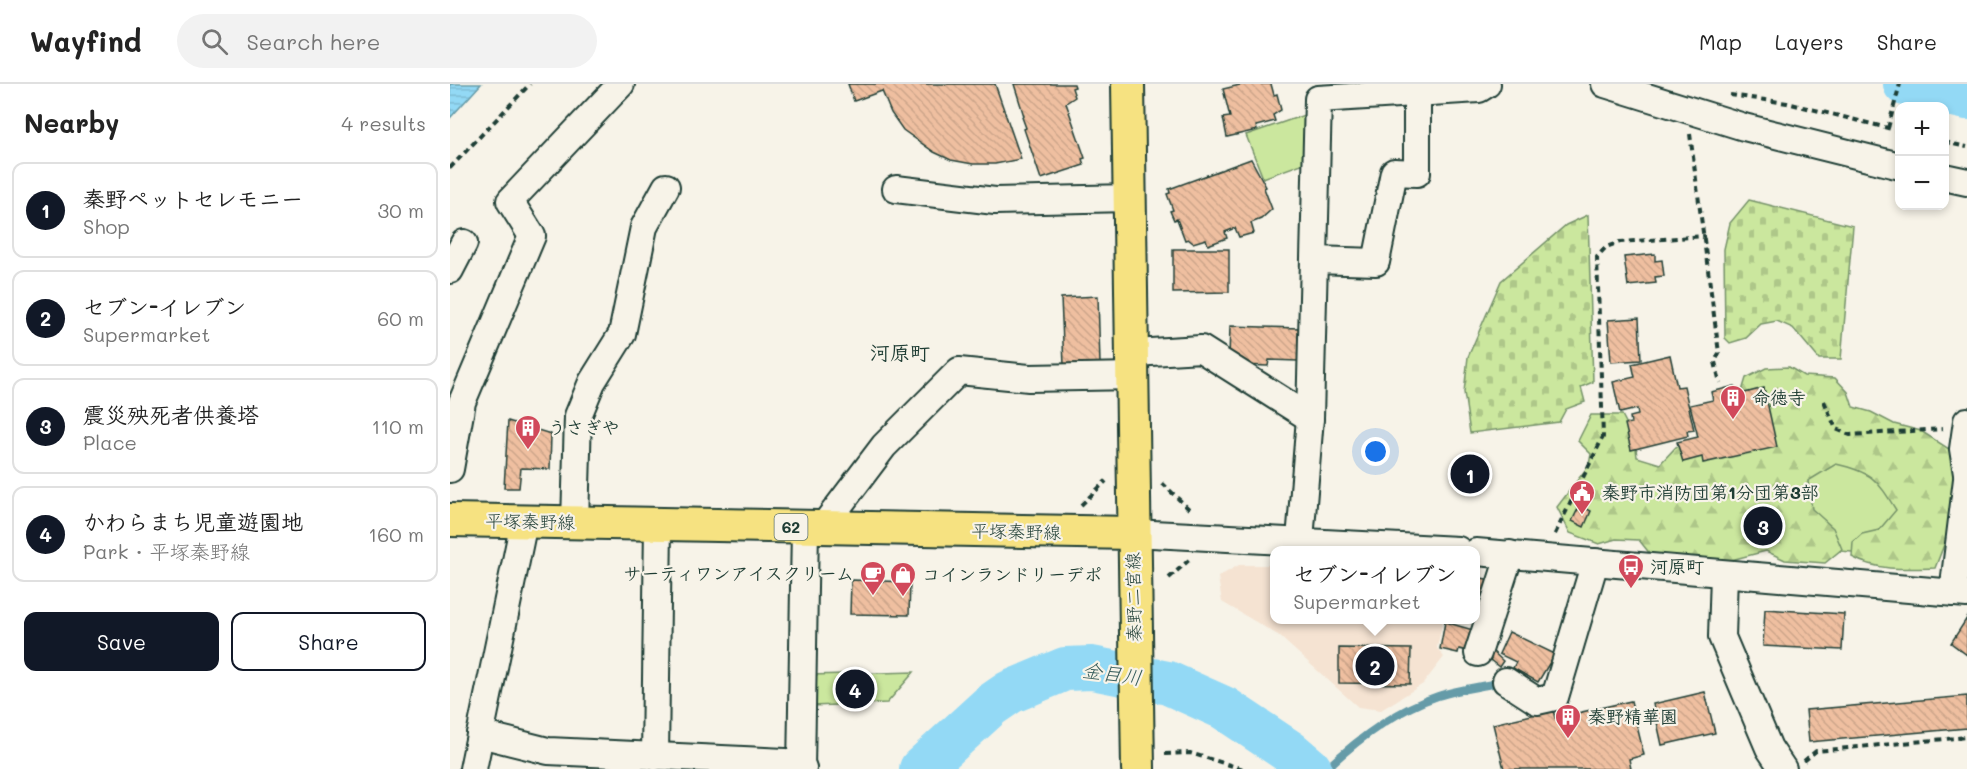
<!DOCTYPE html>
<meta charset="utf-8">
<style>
:root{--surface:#fff;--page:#f2f2f2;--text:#222;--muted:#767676;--line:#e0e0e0;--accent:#111827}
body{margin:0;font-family:Mali,"Klee One",sans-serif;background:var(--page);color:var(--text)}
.controls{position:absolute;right:18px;top:18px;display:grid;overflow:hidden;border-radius:12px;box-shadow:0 3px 9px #0003}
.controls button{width:54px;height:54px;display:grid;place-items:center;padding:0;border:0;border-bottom:2px solid var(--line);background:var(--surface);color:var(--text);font:30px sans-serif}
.you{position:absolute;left:926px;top:368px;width:21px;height:21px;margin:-15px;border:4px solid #fff;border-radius:50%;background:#1a73e8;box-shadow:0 0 0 9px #1a73e833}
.badge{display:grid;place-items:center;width:39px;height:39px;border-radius:50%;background:var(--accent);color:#fff;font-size:20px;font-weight:700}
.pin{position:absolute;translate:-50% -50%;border:3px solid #fff;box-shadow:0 2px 6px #0006}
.popup{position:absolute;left:820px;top:462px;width:210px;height:78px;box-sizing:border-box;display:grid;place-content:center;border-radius:12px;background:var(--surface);filter:drop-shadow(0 2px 4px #0005);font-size:20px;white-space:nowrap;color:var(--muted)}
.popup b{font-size:22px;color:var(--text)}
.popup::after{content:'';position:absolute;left:50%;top:100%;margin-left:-12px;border:12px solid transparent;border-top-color:var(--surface)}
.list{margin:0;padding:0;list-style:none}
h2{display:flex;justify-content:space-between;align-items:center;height:78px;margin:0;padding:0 24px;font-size:26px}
h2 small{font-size:20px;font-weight:400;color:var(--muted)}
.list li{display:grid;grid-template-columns:39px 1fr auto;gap:18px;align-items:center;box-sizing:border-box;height:96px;margin:0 12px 12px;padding:0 12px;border:2px solid var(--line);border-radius:12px}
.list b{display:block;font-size:22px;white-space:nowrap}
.list p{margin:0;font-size:20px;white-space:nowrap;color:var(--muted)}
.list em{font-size:20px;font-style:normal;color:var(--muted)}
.actions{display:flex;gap:12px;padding:18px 24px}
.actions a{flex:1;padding:14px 0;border:2px solid var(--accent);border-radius:12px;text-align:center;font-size:21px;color:var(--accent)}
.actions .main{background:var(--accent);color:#fff}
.icon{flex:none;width:33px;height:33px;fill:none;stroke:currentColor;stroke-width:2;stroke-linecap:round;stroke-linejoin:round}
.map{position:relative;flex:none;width:1517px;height:685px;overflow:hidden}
header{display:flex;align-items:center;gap:36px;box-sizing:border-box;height:84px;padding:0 30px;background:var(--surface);border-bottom:2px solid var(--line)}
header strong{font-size:28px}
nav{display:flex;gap:33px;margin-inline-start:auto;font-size:21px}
.search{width:420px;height:54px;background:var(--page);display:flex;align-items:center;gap:15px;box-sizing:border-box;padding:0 21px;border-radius:33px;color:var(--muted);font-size:22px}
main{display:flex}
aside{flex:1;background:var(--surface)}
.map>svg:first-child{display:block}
</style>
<header>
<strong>Wayfind</strong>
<div class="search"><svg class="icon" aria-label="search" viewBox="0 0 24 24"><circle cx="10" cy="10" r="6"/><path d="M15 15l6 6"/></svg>Search here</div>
<nav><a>Map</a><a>Layers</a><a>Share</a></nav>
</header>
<main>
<aside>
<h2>Nearby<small>4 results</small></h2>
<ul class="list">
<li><span class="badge">1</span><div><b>秦野ペットセレモニー</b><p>Shop</p></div><em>30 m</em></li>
<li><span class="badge">2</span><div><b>セブン-イレブン</b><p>Supermarket</p></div><em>60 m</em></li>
<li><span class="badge">3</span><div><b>震災殃死者供養塔</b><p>Place</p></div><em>110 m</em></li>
<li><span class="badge">4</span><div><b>かわらまち児童遊園地</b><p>Park · 平塚秦野線</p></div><em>160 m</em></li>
</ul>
<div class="actions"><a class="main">Save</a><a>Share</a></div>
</aside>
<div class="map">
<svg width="1517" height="685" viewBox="0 0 1517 685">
<defs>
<pattern id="forest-firs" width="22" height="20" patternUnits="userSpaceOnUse" patternTransform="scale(1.5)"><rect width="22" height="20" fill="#cbe79e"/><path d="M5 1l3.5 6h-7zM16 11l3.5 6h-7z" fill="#aec789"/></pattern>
<pattern id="cemetery-stones" width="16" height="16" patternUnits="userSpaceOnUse" patternTransform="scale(1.5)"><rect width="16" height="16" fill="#cbe79e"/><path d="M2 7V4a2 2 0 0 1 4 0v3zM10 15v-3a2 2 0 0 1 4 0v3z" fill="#aec789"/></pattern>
<pattern id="water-rules" width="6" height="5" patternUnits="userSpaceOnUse" patternTransform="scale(1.5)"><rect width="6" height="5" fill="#93d9f5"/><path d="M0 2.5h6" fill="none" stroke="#7ebbd3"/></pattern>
<pattern id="building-back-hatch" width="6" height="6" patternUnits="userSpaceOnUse" patternTransform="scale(1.5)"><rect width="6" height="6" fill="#efbfa0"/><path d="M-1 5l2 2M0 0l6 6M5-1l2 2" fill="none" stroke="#cca58a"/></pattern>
</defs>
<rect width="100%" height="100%" fill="#f7f3e8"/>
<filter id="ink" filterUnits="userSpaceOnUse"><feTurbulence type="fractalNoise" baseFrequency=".0167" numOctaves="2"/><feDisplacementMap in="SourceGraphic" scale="12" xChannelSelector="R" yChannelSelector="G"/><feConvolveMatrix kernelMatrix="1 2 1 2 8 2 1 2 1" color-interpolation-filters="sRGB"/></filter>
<g filter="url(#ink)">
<polygon fill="#f5e3d2" points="789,481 824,481 824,536 993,536 987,564 994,573 973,600 931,626 908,623 828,551 772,518 768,493"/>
<g fill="#cbe79e" stroke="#759269" stroke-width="1.5">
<polygon points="860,29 857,78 813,94 796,51"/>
<polygon points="1317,369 1491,382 1477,474 1303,460"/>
<polygon points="464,588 437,619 362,622 361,591"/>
</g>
<path fill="url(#forest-firs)" stroke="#759269" stroke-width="1.5" d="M1339 283 1354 292 1385 294 1398 308 1403 323 1421 328 1444 340 1471 347 1499 365 1509 391 1501 421 1497 453 1485 484C1456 485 1427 487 1402 473L1403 458 1412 450 1429 446 1446 426C1427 395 1422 388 1386 380L1358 397 1362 425 1383 444 1392 465 1375 479 1335 476 1316 467 1281 476H1241L1201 471 1189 456 1166 455 1149 460 1120 449 1107 423 1139 381 1141 370 1128 357 1141 331H1172L1185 356 1187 373 1210 380 1226 363 1255 351 1290 314 1296 294 1316 284Z"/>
<g fill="url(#cemetery-stones)" stroke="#759269" stroke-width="1.5">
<polygon points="1299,116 1403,142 1391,275 1369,275 1343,244 1327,237 1311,240 1296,254 1280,259 1275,254 1274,165 1280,139"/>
<polygon points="1138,131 1143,298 1131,303 1135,318 1116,325 1109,338 1020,349 1014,308 1018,273 1051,197 1116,141"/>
</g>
<polygon fill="url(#water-rules)" stroke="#659ba8" stroke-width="1.5" points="0,0 31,0 0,34"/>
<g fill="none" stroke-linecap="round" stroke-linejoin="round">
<path stroke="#659ba8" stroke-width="8" d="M876 685C908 655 946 626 988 612 1007 606 1027 603 1047 599"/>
<g stroke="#93d9f5" stroke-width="44">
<polyline points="1455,0 1517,14"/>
<polyline points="471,685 541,621 560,608 615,585 642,584 718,599 774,624 840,668 860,685"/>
</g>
</g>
<g fill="url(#building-back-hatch)" stroke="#1f3d34" stroke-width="1.5">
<polygon points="398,0 545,0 571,75 545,80 523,80 501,76 484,68 453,46 441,29 432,7 404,17"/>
<polygon points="564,0 624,0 625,3 622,4 625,13 616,19 635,74 632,75 634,81 591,95 574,45 576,44 572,33 574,32"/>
<polygon points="794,0 821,0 824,11 827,10 831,26 823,31 825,37 806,42 807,46 777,53 773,34 780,33 773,5"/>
<polygon points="801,75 816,103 814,104 822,125 811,135 801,139 804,149 789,153 785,144 775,148 777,154 758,161 756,155 743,159 738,155 735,156 727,135 724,136 720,127 723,126 717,110 720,109 719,105"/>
<polygon points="723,165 779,165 779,208 723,209"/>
<polygon points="1205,170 1205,177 1212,176 1214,192 1205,193 1206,199 1178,202 1174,173"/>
<polygon points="648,212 650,280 614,281 611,214"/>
<polygon points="1189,234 1191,276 1161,278 1158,236"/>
<polygon points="780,242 850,244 848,277 819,276 818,282 790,281 790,274 779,274"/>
<polygon points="1220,271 1227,303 1234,302 1244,346 1237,347 1238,352 1181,366 1175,340 1181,339 1180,333 1188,331 1187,325 1170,329 1163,298 1185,293 1182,280"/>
<polygon points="1285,302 1287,311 1314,304 1327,363 1253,379 1252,373 1233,378 1227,358 1248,353 1240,321 1263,316 1261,308"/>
<polygon points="58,337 101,350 100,385 71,384 69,404 54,404"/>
<polygon points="1011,375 1035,380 1030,406 1005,400"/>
<polygon points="1130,421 1141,427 1134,443 1122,437"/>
<polygon points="1026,493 1042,496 1030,532 1026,531"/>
<polygon points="401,496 460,498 459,531 400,530"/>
<polygon points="1315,525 1394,530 1392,566 1313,562"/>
<polygon points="1517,534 1517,571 1501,559"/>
<polygon points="995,538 1023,546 1018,567 1009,565 1008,569 990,565"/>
<polygon points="1059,548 1105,570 1088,598 1063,584 1066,578 1049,570"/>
<polygon points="889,564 961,565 960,600 889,599"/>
<polygon points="1040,565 1053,577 1049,583 1035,572"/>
<polygon points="1255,608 1265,649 1212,661 1203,620"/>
<polygon points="1517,612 1517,644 1359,658 1356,626"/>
<polygon points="1181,617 1194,671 1179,675 1181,685 1054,685 1043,640 1103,626 1105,634"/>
</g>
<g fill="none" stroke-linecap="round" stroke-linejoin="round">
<defs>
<g id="minor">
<polyline points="1155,0 1294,43 1450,82"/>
<polyline points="1494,93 1517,98"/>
<polyline points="446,105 545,117 679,114"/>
<polyline points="865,176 926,178 944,88 967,89 967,10"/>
<polyline points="0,186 14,159"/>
<polyline points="684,269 751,265 860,334"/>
<polyline points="1517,337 1513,365 1517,390"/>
<polyline points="0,385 12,318 82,152 60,117 171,0"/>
<polyline points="125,439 128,332 142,298 172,250 194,143 216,103"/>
<polyline points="372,444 434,362 509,287 579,294 684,292"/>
<polyline points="683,449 1008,466"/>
<polyline points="850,456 860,334 868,15 1029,5 1037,0"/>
<polyline points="1026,468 1517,510"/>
<polyline points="1274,490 1272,553 1319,664 1333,685"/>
<polyline points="1503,509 1517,395"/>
<polyline points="1028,569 1060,470"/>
<polyline points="1056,597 1087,617 1105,613 1145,478"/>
<polyline points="30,650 98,667 335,678 353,684"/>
<polyline points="205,673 208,440"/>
<polyline points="23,685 74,438"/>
<polyline points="351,685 355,443"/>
</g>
<g id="major">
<polyline points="678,0 688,685"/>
<polyline points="0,436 683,449"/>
</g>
</defs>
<use href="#minor" stroke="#1f3d34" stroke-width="30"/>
<use href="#major" stroke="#1f3d34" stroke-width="36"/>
<g stroke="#1f3d34" stroke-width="4" stroke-dasharray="6 4.5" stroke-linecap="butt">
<polyline points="1280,11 1337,19 1450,47"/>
<polyline points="1438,44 1450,0"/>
<polyline points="1240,50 1269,269 1265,278 1270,299"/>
<polyline points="1494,58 1517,63"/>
<polyline points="0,84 80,0"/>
<polyline points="1374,317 1386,345 1400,351 1493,345"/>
<polyline points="712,399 741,427"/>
<polyline points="631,421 656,397"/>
<polyline points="1105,450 1153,353 1147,173 1156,163 1170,158 1255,152"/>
<polyline points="719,494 739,476"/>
<polyline points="715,670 740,669 793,685"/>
<polyline points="1354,677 1366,667 1517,653"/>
</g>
<use href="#minor" stroke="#f7f3e8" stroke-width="26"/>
<use href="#major" stroke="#f6e281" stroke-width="32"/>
</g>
</g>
<defs>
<symbol id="building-pin" viewBox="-11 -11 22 30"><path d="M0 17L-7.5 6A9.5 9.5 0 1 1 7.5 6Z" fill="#d1495b" stroke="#f7f3e8"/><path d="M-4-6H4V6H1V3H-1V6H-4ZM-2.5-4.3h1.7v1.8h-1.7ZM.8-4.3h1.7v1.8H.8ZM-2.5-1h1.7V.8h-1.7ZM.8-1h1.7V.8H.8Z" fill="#fff"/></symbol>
<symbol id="civic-pin" viewBox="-11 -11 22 30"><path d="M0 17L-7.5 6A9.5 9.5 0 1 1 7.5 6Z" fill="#d1495b" stroke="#f7f3e8"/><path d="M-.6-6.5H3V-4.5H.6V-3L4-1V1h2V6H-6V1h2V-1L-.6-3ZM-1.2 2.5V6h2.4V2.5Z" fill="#fff"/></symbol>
<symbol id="bus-pin" viewBox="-11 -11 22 30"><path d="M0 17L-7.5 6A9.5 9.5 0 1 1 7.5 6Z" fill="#d1495b" stroke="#f7f3e8"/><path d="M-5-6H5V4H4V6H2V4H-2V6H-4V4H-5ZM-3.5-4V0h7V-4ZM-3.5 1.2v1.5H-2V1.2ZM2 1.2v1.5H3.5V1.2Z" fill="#fff"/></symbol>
<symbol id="cafe-pin" viewBox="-11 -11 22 30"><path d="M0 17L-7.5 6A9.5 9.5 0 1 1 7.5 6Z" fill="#d1495b" stroke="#f7f3e8"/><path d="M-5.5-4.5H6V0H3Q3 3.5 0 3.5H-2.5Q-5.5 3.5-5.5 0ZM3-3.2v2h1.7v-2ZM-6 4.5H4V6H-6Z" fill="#fff"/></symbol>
<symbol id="shop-pin" viewBox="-11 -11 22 30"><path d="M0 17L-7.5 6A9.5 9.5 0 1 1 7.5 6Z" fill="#d1495b" stroke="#f7f3e8"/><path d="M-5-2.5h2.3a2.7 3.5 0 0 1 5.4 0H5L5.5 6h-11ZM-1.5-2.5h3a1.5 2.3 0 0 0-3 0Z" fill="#fff"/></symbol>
</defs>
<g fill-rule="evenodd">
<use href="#building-pin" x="1268" y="299" width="30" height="40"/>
<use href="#building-pin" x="63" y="329" width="30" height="40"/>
<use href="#civic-pin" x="1117" y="394" width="30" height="40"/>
<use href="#bus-pin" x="1166" y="468" width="30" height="40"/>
<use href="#cafe-pin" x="408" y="475" width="30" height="40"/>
<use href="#shop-pin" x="438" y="476" width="30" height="40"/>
<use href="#building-pin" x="1103" y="618" width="30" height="40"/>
</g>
<g text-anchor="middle" stroke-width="4.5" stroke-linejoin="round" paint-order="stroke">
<rect fill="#f7f3e8" stroke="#60746a" stroke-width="1.5" x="324.5" y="430" width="33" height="26" rx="4.5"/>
<g font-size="16" font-weight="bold" fill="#1f3d34">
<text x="341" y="449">62</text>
</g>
<g font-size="18" font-weight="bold" fill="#1f3d34" stroke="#f7f3e8" text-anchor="start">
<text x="1302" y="320">命徳寺</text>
<text x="98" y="350">うさぎや</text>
<text x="1152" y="415">秦野市消防団第1分団第3部</text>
<text x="1200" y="489">河原町</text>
<text x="404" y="496" text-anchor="end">サーティワンアイスクリーム</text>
<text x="472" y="497">コインランドリーデポ</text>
<text x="1138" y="639">秦野精華園</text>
</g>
<g font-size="18" fill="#1f3d34" stroke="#f7f3e8">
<text transform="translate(80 438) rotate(1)" y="6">平塚秦野線</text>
<text transform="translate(566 448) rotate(1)" y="6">平塚秦野線</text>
<text transform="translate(684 513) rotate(-91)" y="6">秦野二宮線</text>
</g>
<g font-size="20" font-weight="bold" fill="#1f3d34" stroke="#f7f3e8">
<text x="450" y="276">河原町</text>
</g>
<g font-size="20" font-style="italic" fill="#365c5b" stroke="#f7f3e8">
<text transform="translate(662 590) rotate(8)" y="7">金目川</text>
</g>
</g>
</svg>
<div class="controls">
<button>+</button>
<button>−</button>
</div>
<div class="you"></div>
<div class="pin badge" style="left:1020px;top:390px">1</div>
<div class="pin badge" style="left:925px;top:582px">2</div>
<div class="popup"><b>セブン-イレブン</b>Supermarket</div>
<div class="pin badge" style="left:1313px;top:442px">3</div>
<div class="pin badge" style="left:405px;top:605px">4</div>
</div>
</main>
